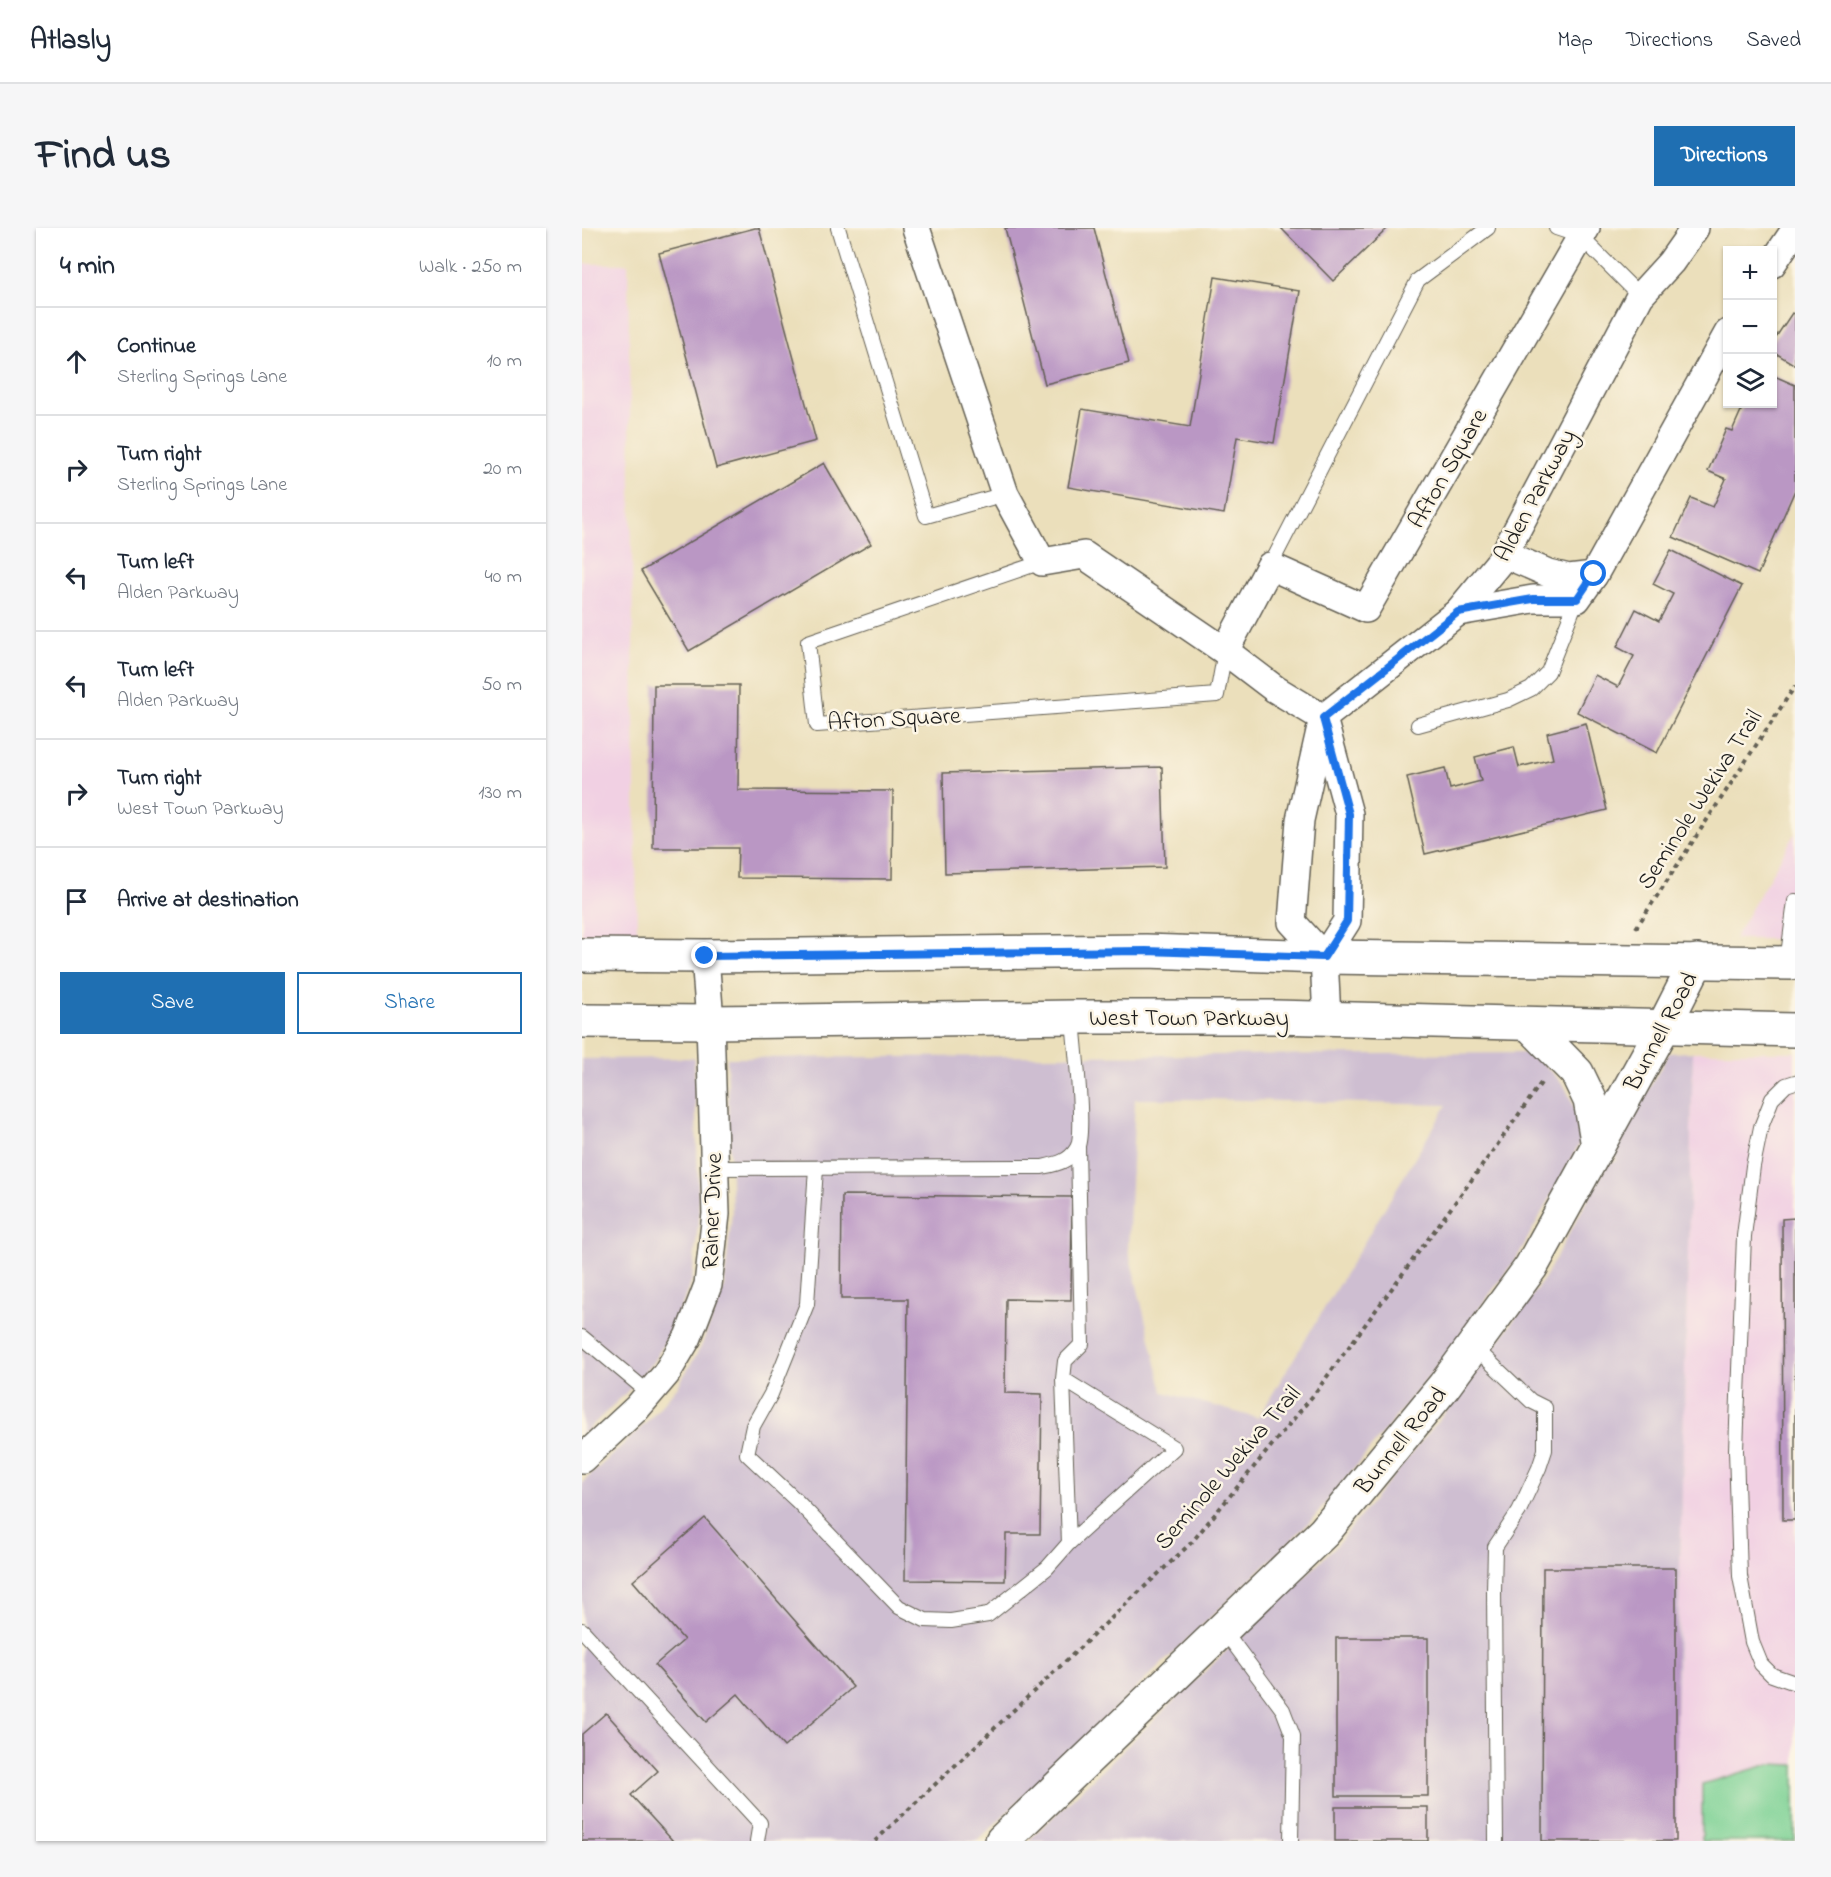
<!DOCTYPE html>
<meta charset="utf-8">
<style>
:root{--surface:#fff;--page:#f6f6f7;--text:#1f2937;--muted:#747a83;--line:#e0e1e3;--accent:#1f6fb2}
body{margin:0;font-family:"Indie Flower",sans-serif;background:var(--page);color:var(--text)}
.controls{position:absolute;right:18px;top:18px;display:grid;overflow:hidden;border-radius:0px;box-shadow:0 2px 4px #0004}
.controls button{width:54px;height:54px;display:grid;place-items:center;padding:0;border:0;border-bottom:2px solid var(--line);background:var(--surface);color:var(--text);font:30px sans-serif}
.stop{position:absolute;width:18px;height:18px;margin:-14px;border:4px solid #1a73e8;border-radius:50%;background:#fff}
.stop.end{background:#1a73e8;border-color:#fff;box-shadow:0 2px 6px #0008}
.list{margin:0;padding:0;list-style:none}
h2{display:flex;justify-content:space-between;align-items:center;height:78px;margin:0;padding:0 24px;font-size:26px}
h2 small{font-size:20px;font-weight:400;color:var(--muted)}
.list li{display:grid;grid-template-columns:39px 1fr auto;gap:18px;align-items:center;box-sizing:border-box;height:108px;padding:0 24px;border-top:2px solid var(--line)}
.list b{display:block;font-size:22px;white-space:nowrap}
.list p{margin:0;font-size:20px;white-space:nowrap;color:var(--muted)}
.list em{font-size:20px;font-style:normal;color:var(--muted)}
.actions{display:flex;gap:12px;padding:18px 24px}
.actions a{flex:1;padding:14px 0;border:2px solid var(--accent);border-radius:0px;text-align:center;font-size:21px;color:var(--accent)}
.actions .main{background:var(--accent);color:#fff}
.icon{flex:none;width:33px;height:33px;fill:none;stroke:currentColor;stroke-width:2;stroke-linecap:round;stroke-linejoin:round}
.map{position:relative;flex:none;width:1213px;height:1613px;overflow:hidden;border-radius:0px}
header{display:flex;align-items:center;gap:36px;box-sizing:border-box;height:84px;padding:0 30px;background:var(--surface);border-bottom:2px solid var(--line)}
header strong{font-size:28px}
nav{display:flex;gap:33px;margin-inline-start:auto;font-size:21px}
.intro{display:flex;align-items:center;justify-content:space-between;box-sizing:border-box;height:144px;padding:0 36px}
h1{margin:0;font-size:42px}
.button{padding:15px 27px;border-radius:0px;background:var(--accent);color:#fff;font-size:21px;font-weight:700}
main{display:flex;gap:36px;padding:0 36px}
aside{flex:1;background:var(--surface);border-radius:0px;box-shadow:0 2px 4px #0004}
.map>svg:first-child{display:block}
</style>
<header>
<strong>Atlasly</strong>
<nav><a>Map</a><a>Directions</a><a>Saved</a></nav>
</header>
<div class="intro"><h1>Find us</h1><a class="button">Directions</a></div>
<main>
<aside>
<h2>4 min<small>Walk · 250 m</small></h2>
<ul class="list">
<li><svg class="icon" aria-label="ahead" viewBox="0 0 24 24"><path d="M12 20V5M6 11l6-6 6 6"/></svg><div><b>Continue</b><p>Sterling Springs Lane</p></div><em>10 m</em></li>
<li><svg class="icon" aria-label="right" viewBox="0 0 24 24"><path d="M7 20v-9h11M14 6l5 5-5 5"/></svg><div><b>Turn right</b><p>Sterling Springs Lane</p></div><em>20 m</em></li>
<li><svg class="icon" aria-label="left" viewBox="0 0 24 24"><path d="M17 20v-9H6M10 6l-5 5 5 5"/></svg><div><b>Turn left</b><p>Alden Parkway</p></div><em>40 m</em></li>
<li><svg class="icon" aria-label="left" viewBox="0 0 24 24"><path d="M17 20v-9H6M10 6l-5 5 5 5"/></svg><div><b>Turn left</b><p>Alden Parkway</p></div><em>50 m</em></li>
<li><svg class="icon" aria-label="right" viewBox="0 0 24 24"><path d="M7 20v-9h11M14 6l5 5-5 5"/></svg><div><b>Turn right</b><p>West Town Parkway</p></div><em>130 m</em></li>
<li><svg class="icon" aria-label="arrive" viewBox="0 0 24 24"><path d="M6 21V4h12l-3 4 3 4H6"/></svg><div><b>Arrive at destination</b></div></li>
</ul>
<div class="actions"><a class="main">Save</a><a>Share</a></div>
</aside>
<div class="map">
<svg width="1213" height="1613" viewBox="0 0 1213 1613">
<rect width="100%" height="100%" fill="#fcf5e5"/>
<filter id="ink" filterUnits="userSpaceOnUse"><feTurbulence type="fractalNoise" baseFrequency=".0167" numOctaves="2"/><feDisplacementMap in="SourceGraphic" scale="12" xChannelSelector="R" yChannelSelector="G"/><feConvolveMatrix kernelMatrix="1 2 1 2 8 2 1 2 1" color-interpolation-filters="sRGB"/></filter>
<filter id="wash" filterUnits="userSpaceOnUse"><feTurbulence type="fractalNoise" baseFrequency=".008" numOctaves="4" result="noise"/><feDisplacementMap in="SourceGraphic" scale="24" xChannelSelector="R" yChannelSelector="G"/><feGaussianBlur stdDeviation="1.35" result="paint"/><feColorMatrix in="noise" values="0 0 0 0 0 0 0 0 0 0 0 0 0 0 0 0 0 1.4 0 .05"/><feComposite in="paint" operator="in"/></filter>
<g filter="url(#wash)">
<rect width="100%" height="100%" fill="#ebdfbb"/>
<g fill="#f1d0e3">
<polygon points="0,36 46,36 55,707 0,707"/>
<polygon points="1213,605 1213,711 1152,711"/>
<polygon points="1111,824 1213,824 1213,1537 1188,1536 1120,1556 1120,1613 1091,1613"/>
</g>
<g fill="#cebed1" fill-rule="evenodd">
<polygon points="1111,824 1091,1613 446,1613 755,1317 874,1171 962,1051 1026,935 1035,933 1033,922 1087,825"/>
<path d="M951 825 982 857 992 878 998 915 936 1028 849 1146 731 1291 395 1613H0V1255L65 1194 96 1158 119 1119 142 1059 150 985 145 830ZM553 871H621L865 877 676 1190 581 1164 546 1021Z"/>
<polygon points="112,830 117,985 110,1052 91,1100 71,1134 43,1166 0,1207 0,831"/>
</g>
<polygon fill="#7cd194" stroke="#4c7658" stroke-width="1.5" points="1188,1536 1213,1537 1213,1613 1120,1613 1120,1556"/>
<g id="blocks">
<g fill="#ba97c4">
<polygon points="173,0 177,0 234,213 134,240 77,25"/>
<polygon points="423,0 512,0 547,135 463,156"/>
<polygon points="699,0 806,0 751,53"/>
<polygon points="633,49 718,63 692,215 655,209 642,286 486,259 500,181 608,199"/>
<polygon points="1210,85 1213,87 1213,137 1190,123 1190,115"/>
<polygon points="1190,147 1213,157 1213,262 1176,346 1091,309 1109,270 1131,279 1144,251 1126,243 1144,201 1150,203 1162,176 1190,176"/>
<polygon points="242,235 289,316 107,423 59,343"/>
<polygon points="1089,322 1160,358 1075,525 995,484 1013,447 1036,459 1052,428 1035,419 1054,381 1077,393 1091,366 1071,356"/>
<polygon points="72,457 157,457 156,562 311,563 310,651 155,650 156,620 71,620"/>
<polygon points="1004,495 1025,582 843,626 825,549 863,540 868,561 899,553 893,529 932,519 937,539 971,531 965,505"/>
<polygon points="580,539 583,639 363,645 361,545"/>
<polygon points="260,967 490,969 489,1072 424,1071 423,1165 460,1166 458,1306 424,1306 423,1353 323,1352 326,1071 259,1071"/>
<polygon points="1213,990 1213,1292 1201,1292 1200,991"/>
<polygon points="123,1290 271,1459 202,1519 156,1466 124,1494 73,1437 102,1412 51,1353"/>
<polygon points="961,1340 1094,1340 1094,1613 960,1613"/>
<rect x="754" y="1410" width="92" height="158"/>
<polygon points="24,1485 76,1543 49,1567 91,1613 0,1613 0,1506"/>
<rect x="753" y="1579" width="93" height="34"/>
</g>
</g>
</g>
<g filter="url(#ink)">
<use href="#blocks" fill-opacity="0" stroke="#646054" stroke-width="1.5"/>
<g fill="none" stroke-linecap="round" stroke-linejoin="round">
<defs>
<g id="lane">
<polyline points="256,0 344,288 423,266"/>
<polyline points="974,0 998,8 1058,68"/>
<polyline points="460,334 226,414 235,497 635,467 643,423"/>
<polyline points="688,338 836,52 906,0"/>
<polyline points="836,497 926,472 949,461 966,444 995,371"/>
<polyline points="1205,735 1213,673"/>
<polyline points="1213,854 1204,857 1190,871 1179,899 1171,938 1162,1008 1154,1222 1158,1348 1170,1414 1179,1436 1190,1447 1213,1455"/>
<path d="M132 940 460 939C474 936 487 934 495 920 504 905 492 812 491 789"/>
<polyline points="234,940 225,1076 189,1166 171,1198 165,1226 216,1274 317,1379 343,1392 369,1393 406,1387 465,1340 487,1315"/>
<polyline points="0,1109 67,1165"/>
<polyline points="891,1118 949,1173 963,1180 963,1222 957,1240 937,1283 913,1319 912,1363 914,1613"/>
<polyline points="481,1151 487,1315 592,1220 481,1151 483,1133 500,1116 496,919"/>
<polyline points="641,1401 701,1482 711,1508 709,1613"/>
<polyline points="0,1402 178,1595 175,1613"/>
</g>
<g id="street">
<polyline points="334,0 423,266 460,334 502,327 643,423 693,461 741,490"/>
<polyline points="1190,36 1213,2"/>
<polyline points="922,326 966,345 987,350 1012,347"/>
<polyline points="876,384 951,371 995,371 1012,347 1146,105"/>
<polyline points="643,423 688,338 784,381 1004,0"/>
<polyline points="742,494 767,586 765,693 742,729 745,791"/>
<polyline points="742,729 710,694 718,592 741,490 876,384 919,332 1058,68 1089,34 1113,0"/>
<polyline points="0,1231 55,1180 84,1146 106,1109 126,1057 134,986 128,794 123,728"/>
</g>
<g id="secondary">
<polyline points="0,727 123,728 564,723 742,729 1213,735"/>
<polyline points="0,793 128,794 491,789 693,789 1213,802"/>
<polyline points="948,797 995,845 1008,872 1016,918"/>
<polyline points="420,1613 742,1304 862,1158 949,1039 1081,800 1115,733"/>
</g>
</defs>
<use href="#lane" stroke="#646054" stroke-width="16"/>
<use href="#street" stroke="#646054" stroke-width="30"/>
<use href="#secondary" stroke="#646054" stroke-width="36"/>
<g stroke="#646054" stroke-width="4" stroke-dasharray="4.5 4.5" stroke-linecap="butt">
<polyline points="1054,700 1213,458"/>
<polyline points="293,1613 610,1314 733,1165 913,920 959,855"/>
</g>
<use href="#lane" stroke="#fff" stroke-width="14"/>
<use href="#street" stroke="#fff" stroke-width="27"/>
<use href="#secondary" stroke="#fff" stroke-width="33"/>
</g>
</g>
<g fill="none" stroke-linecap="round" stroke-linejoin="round" filter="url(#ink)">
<polyline stroke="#1a73e8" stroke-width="8" points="123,728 564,723 742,729 765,693 767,586 741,490 876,384 951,371 995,371 1012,346"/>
</g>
<g text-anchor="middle" stroke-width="5" stroke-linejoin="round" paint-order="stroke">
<g font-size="24" fill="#1c1c1c" stroke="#fcf5e5">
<text transform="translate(865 240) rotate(-60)" y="8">Afton Square</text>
<text transform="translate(952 267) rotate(-62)" y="8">Alden Parkway</text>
<text transform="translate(312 490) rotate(-3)" y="8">Afton Square</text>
<text transform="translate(1117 571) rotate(-57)" y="8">Seminole Wekiva Trail</text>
<text x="607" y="797">West Town Parkway</text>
<text transform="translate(1078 803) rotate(-62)" y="8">Bunnell Road</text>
<text transform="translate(129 983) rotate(-88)" y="8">Rainer Drive</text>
<text transform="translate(818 1212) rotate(-51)" y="8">Bunnell Road</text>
<text transform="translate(645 1239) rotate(-49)" y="8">Seminole Wekiva Trail</text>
</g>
</g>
</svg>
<div class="controls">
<button>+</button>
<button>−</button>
<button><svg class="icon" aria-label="layers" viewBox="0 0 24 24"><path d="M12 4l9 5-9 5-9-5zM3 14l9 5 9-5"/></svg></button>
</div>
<div class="stop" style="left:1012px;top:346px"></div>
<div class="stop end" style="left:123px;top:728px"></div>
</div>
</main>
